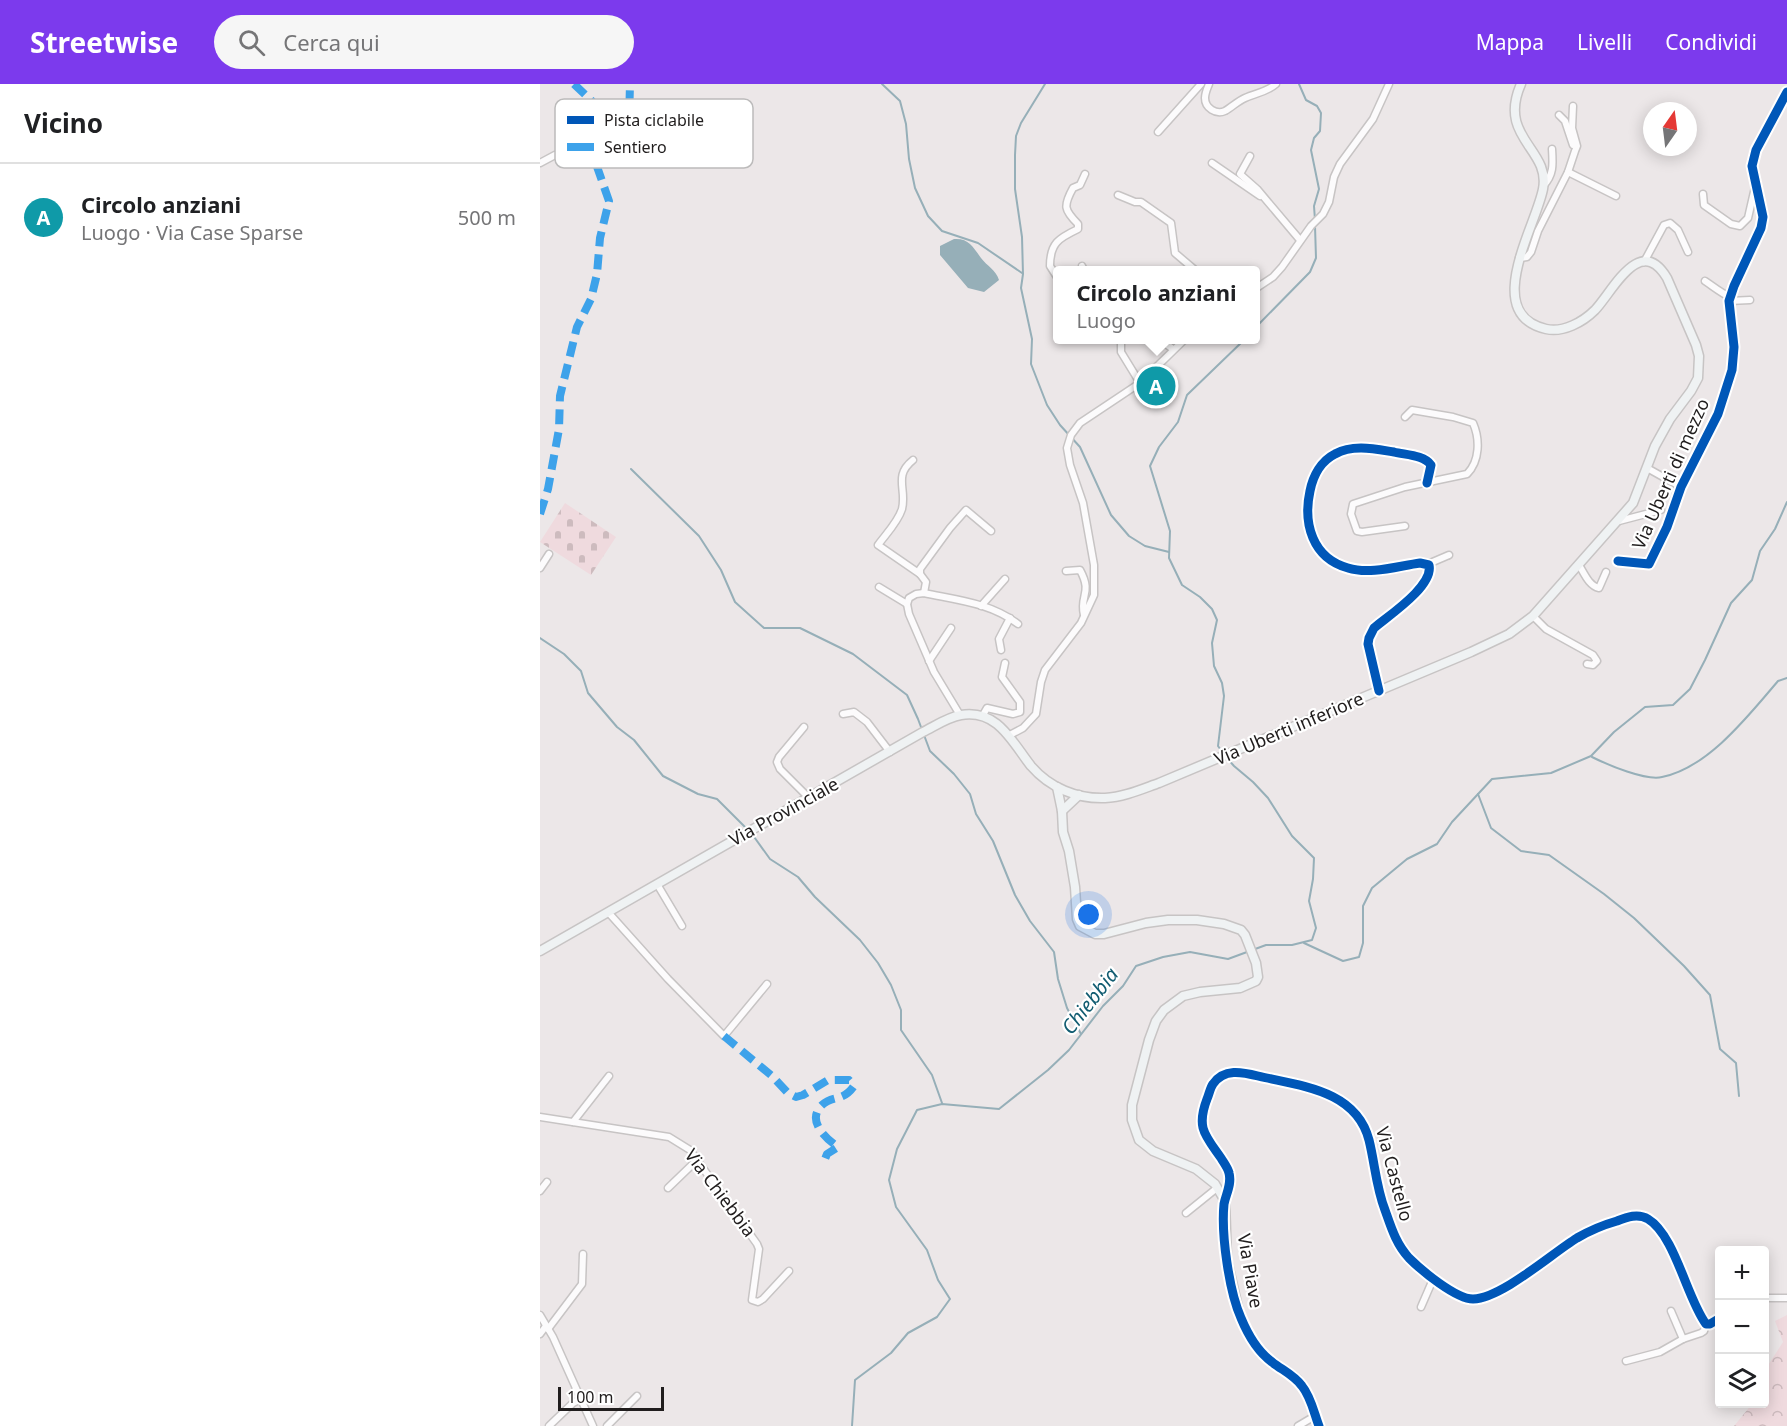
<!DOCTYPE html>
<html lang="it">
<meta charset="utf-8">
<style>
:root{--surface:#fff;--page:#f6f6f6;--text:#202124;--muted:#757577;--line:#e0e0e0;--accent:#7c3aed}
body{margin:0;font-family:"Noto Sans",sans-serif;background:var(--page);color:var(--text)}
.controls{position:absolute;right:18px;bottom:18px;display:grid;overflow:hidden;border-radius:6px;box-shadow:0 3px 15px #0003}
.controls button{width:54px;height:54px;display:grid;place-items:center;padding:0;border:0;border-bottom:2px solid var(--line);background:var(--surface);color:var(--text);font:30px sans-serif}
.compass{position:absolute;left:1103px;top:18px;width:54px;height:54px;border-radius:50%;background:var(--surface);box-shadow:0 3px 15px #0003;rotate:14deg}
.scale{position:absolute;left:18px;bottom:15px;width:106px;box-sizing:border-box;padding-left:6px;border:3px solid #201d1d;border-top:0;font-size:16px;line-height:21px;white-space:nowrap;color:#201d1d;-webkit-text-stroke:4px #fff;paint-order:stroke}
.you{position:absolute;left:549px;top:831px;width:21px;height:21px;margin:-15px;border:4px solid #fff;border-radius:50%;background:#1a73e8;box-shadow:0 0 0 9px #1a73e833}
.badge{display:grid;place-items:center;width:39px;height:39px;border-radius:50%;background:var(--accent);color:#fff;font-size:20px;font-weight:700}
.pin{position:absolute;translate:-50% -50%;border:3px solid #fff;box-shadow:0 2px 6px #0006}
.popup{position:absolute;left:513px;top:182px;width:207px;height:78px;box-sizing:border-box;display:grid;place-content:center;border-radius:6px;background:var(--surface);filter:drop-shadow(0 2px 4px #0005);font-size:20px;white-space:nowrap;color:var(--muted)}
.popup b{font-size:22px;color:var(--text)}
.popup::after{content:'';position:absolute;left:50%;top:100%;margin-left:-12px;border:12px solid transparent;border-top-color:var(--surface)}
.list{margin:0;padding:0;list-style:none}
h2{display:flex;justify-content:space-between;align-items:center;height:78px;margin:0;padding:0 24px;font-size:26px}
h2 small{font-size:20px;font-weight:400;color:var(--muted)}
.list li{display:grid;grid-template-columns:39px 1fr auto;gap:18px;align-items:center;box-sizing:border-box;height:108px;padding:0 24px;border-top:2px solid var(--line)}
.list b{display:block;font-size:22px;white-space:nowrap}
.list p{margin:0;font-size:20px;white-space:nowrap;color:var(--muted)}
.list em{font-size:20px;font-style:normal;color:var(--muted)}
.icon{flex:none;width:33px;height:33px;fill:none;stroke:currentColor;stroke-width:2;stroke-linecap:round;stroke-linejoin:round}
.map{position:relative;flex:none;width:1247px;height:1342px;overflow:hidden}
header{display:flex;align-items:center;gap:36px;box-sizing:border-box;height:84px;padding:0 30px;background:var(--accent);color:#fff}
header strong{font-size:28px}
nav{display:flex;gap:33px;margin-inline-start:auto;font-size:21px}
.search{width:420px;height:54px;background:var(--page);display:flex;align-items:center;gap:15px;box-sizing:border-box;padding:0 21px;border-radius:33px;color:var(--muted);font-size:22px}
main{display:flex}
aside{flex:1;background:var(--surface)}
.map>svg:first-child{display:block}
</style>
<header>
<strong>Streetwise</strong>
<div class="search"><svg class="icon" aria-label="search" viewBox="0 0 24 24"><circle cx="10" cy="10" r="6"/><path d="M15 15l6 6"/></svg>Cerca qui</div>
<nav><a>Mappa</a><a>Livelli</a><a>Condividi</a></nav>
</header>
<main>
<aside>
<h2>Vicino<small></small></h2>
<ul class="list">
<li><span class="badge" style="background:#0f9aa8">A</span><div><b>Circolo anziani</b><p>Luogo · Via Case Sparse</p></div><em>500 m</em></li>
</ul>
</aside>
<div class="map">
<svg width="1247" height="1342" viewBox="0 0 1247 1342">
<defs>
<pattern id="cemetery-stones" width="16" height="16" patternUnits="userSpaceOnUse" patternTransform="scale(1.5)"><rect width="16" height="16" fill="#efdade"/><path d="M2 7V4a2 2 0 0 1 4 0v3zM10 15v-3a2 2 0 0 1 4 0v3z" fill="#cdbbbe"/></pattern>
<pattern id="park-crowns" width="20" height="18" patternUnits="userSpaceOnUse" patternTransform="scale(1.5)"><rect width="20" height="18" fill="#efdade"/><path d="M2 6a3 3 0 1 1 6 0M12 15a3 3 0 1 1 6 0" fill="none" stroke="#cdbbbe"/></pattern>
</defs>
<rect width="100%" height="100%" fill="#ece7e8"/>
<polygon fill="url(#cemetery-stones)" points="25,419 76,453 51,491 0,458"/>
<polygon fill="url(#park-crowns)" points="1247,1231 1247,1342 1194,1342 1212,1320 1224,1320 1225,1286 1243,1258 1235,1237"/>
<path fill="#96afb8" d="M414 155C429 154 433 163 441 174 447 182 456 186 459 196L444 208 428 204 400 171V162Z"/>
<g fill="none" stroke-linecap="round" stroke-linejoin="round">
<g stroke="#96afb8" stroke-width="2">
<polyline points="342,0 360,17 366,40 369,75 375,104 388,132 402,147 438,159 482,189"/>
<polyline points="505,0 481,39 476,52 475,71 475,105 482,153 483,190 481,204 492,255 491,280 507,321 520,341 540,363 571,431 589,452 605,462 629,468"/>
<polyline points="759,0 766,16 777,22 781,29 780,47 774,54 771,66 779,105 774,122 775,136"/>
<polyline points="715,244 770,188 776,174 775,142"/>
<polyline points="91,385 159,452 181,486 195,518 224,544 260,544 313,570 367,611 378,635 390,667 414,690 430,710 436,730 453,757 475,811 490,837 514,868 518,895 527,924 541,950"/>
<polyline points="0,554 24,570 41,587 48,609 77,643 94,656 123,692 158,710 177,715 208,746"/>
<polyline points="683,669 678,662 684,612 682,599 674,582 672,559 677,536 672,525 660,513 642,501 629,474 630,447 610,382 619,363 638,338 647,311 704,256"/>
<path d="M1052 673C1068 681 1106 697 1122 693 1168 684 1209 631 1238 597L1247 594"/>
<polyline points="938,710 951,744 981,767 1009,771 1064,810 1094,834 1144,882 1170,911 1180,965 1196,979 1199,1012"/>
<polyline points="212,750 230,775 258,793 275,813 320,856 338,879 351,901 361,926 361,946 392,991 402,1019"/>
<polyline points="764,859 803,877 819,873 823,859 823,822 832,804 867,775 897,760 912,738 952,695 1011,689 1051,672 1074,648 1105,623 1133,621 1150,605 1165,576 1191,519 1212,496 1220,467 1235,445 1247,418"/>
<polyline points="312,1342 315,1296 351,1269 368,1249 397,1233 410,1215 398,1196 387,1166 356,1123 349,1096 357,1065 377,1026 402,1020 459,1025 508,986 529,966 563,922 583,902 596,882 623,873 650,868 688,875 726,861 752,861 772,856 776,844 769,817 773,795 774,774 752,752 728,714 713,698 694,682 687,674"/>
</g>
<defs>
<g id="street">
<path d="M669 0C667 5 665 9 665 14 665 24 676 31 685 27 692 23 698 17 705 14 716 9 727 8 736 0"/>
<polyline points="1019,31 1025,37 1033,61"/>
<polyline points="618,48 661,0"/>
<polyline points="710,72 700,90 717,105 760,156"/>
<polyline points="0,79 15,71 53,64 72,36"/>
<polyline points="672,79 720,112"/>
<polyline points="1028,88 1076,112"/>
<path d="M1003 102C1014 91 1013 80 1012 65"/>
<polyline points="1163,110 1164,121 1191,140 1200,142 1208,134 1216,99"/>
<polyline points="578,111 595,118 601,118 631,139 635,169 655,186"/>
<polyline points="979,174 987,173 991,168 998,147 1028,88 1035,67 1037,62 1032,44 1033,22"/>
<polyline points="1104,178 1124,141 1130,139 1138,146 1148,168"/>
<polyline points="542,182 544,186"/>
<path d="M517 193 510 182C510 159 519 154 538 145V140C524 126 523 122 533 104L540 101 545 90"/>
<path d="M1165 197C1174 203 1181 209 1190 213"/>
<polyline points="715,205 733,193 742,183 771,142 783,130 789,118 794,93 800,80 833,35 849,0"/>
<polyline points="1189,217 1210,216"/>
<polyline points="581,256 581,268 600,299"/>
<polyline points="620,256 633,265"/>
<path d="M373 376C353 392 367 405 362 425 358 438 346 450 338 461L380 490"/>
<polyline points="1107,384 1141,403"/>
<polyline points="1079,437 1121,426"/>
<path d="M865 442 822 448 817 447 811 430 813 420 865 403 927 390C940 377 940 355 933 339L913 333 872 326 865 333"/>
<polyline points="1078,477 1109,480 1127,443 1141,403 1178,330 1192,286 1194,263 1189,217 1194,202 1221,144 1223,133 1212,82 1216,66 1247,8"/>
<polyline points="888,480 909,471"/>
<path d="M1039 481C1044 489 1049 502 1059 504L1066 488"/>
<polyline points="0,484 9,470"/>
<path d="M526 487 540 486C553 510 539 511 544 531"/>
<polyline points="339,503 367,520"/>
<polyline points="384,509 386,498 380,490 380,485 410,444 426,426 451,447"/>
<polyline points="441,522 465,495"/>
<polyline points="993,532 1006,545 1053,571 1057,577 1053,581 1047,580"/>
<polyline points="461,566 459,555 470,534"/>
<polyline points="389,577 411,544"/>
<path d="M839 607 828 560 829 554 834 544C848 532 894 502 889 481L880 479C858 482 830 491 808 484 772 474 763 439 770 407 773 392 781 377 795 370 813 360 835 365 854 368 866 371 884 371 891 381L887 399"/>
<polyline points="303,630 314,628 327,638 350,668"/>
<path d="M420 631 394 588 369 530 367 520 369 514 376 510 384 509C417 516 451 519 478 540"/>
<polyline points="443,631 447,624 473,630 480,628 480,618 462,593 465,579"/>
<polyline points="264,643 239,673 237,678 240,685 269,714"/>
<polyline points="468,652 483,644 496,630 501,598 505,586 541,539 554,511 554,481 543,419 530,381 527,364 531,351 540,339 600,299 644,256"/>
<polyline points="117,800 142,842"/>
<polyline points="68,828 128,895 184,952 227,900"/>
<polyline points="0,1033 129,1053 150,1066 217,1160 219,1165 212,1216 218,1218 223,1215 249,1187"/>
<polyline points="33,1038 69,992"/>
<polyline points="128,1104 157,1076"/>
<polyline points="0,1107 7,1098"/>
<path d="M685 1117C688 1108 692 1096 689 1086 681 1065 654 1052 663 1027 667 1014 672 995 686 990 704 983 777 1004 795 1014 805 1019 816 1026 822 1037 831 1051 832 1073 835 1089 840 1118 849 1149 868 1172 875 1180 884 1186 892 1192 899 1198 906 1205 914 1209 925 1214 936 1216 948 1212 981 1201 1078 1109 1111 1137 1139 1161 1145 1211 1166 1240H1170L1180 1234"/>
<polyline points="646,1129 677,1104"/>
<polyline points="1224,1214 1247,1214"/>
<polyline points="881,1223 894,1193"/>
<polyline points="1131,1227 1143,1255"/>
<polyline points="0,1231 13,1253 53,1342"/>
<polyline points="8,1245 42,1200 43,1170"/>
<polyline points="0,1250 6,1242"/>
<polyline points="1086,1277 1120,1268 1143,1255 1161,1249 1164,1247 1166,1240"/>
<polyline points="9,1342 33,1319 41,1315"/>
<polyline points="67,1342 97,1312"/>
<polyline points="758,1342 775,1332"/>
</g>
<g id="secondary">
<polyline points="517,703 522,727 523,748 529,767 535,803 537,835 540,842 555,850 564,850 606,839 628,836 657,836 684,840 701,846 705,851 716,879 718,893 716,897 700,904 660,908 643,912 624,926 616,937 609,956 592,1021 592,1036 599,1056 613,1067 656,1085 675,1100 685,1117 687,1176 700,1232 713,1258 721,1269 757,1295 765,1305 779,1342"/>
<polyline points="522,727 539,711"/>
<path d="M0 867 383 648C395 642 408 633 421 631 458 625 472 658 491 682 510 704 537 715 565 714 584 713 602 705 619 699L931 568 969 550 993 532 1093 419 1115 362 1130 335 1151 307 1158 294 1159 272 1156 261 1127 194C1100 149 1073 207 1055 226 1043 238 1023 249 1006 245 941 230 996 142 1003 105 1011 65 957 54 981 0"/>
</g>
</defs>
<use href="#street" stroke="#c7c4c4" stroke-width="9"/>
<use href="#secondary" stroke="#c7c4c4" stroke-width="11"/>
<use href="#street" stroke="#fcfbfc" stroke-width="6"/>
<use href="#secondary" stroke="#eff2f3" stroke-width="8"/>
<g stroke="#3da2ea" stroke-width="8" stroke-dasharray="15 8" stroke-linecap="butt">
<polyline points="34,0 72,36 84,44 88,42 89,37 90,0"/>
<polyline points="0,430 8,405 19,345 20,312 37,243 51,215 57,190 60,154 69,117 54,74 53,64"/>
<path d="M184 952 232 992 248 1009 256 1013 263 1011 288 996H309L314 1002C303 1018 293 1011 282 1021 266 1036 285 1054 298 1063L287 1070 285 1075 281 1079"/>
</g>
<defs>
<g id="cycleway">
<polyline points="1078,477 1109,480 1127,443 1141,403 1178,330 1192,286 1194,263 1189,217 1194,202 1221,144 1223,133 1212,82 1216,66 1247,8"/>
<path d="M839 607 828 560 829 554 834 544C848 532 894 502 889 481L880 479C858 482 830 491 808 484 772 474 763 439 770 407 773 392 781 377 795 370 813 360 835 365 854 368 866 371 884 371 891 381L887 399"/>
<path d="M779 1342C774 1329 771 1313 762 1302 754 1291 742 1286 732 1278 717 1267 708 1251 701 1234 689 1207 681 1150 684 1120 686 1110 692 1100 689 1089 688 1084 684 1079 681 1074 665 1051 656 1044 667 1015 669 1011 670 1004 673 1000 684 984 702 988 718 992 761 1002 816 1006 829 1056 835 1080 836 1103 845 1126 851 1143 856 1160 869 1174 882 1187 916 1215 933 1215 962 1214 1011 1170 1037 1154 1049 1147 1063 1141 1077 1137 1087 1133 1098 1129 1108 1135 1135 1151 1147 1215 1166 1240H1170L1180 1234"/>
</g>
</defs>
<use href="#cycleway" stroke="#fff" stroke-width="13"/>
<use href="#cycleway" stroke="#0057b8" stroke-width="9"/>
</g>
<g text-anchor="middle" stroke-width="4.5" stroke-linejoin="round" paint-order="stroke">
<g font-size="18" fill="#201d1d" stroke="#fff">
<text transform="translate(1131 390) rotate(-66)" y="6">Via Uberti di mezzo</text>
<text transform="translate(749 645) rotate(-23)" y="6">Via Uberti inferiore</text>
<text transform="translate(244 728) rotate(-29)" y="6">Via Provinciale</text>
<text transform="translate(854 1090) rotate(75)" y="6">Via Castello</text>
<text transform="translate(180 1109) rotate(53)" y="6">Via Chiebbia</text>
<text transform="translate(710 1187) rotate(80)" y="6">Via Piave</text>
</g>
<g font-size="20" font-style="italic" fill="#115c71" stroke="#fff">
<text transform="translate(550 917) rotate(-52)" y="7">Chiebbia</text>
</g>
</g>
<rect x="15" y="15" width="198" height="69" rx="9" fill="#fff" stroke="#bcbbbb" stroke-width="1.5"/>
<rect x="27" y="32" width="27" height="8" fill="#0057b8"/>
<rect x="27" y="59" width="27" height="8" fill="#3da2ea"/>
<g font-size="16" fill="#201d1d">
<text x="64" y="42">Pista ciclabile</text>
<text x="64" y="69">Sentiero</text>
</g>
</svg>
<div class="controls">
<button>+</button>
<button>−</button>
<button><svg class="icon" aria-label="layers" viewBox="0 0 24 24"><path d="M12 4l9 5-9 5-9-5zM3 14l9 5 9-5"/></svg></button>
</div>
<svg class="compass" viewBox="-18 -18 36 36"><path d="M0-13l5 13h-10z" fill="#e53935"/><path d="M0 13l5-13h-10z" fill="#757577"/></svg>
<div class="scale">100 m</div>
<div class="you"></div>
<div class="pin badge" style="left:616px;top:302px;background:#0f9aa8">A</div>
<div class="popup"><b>Circolo anziani</b>Luogo</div>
</div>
</main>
